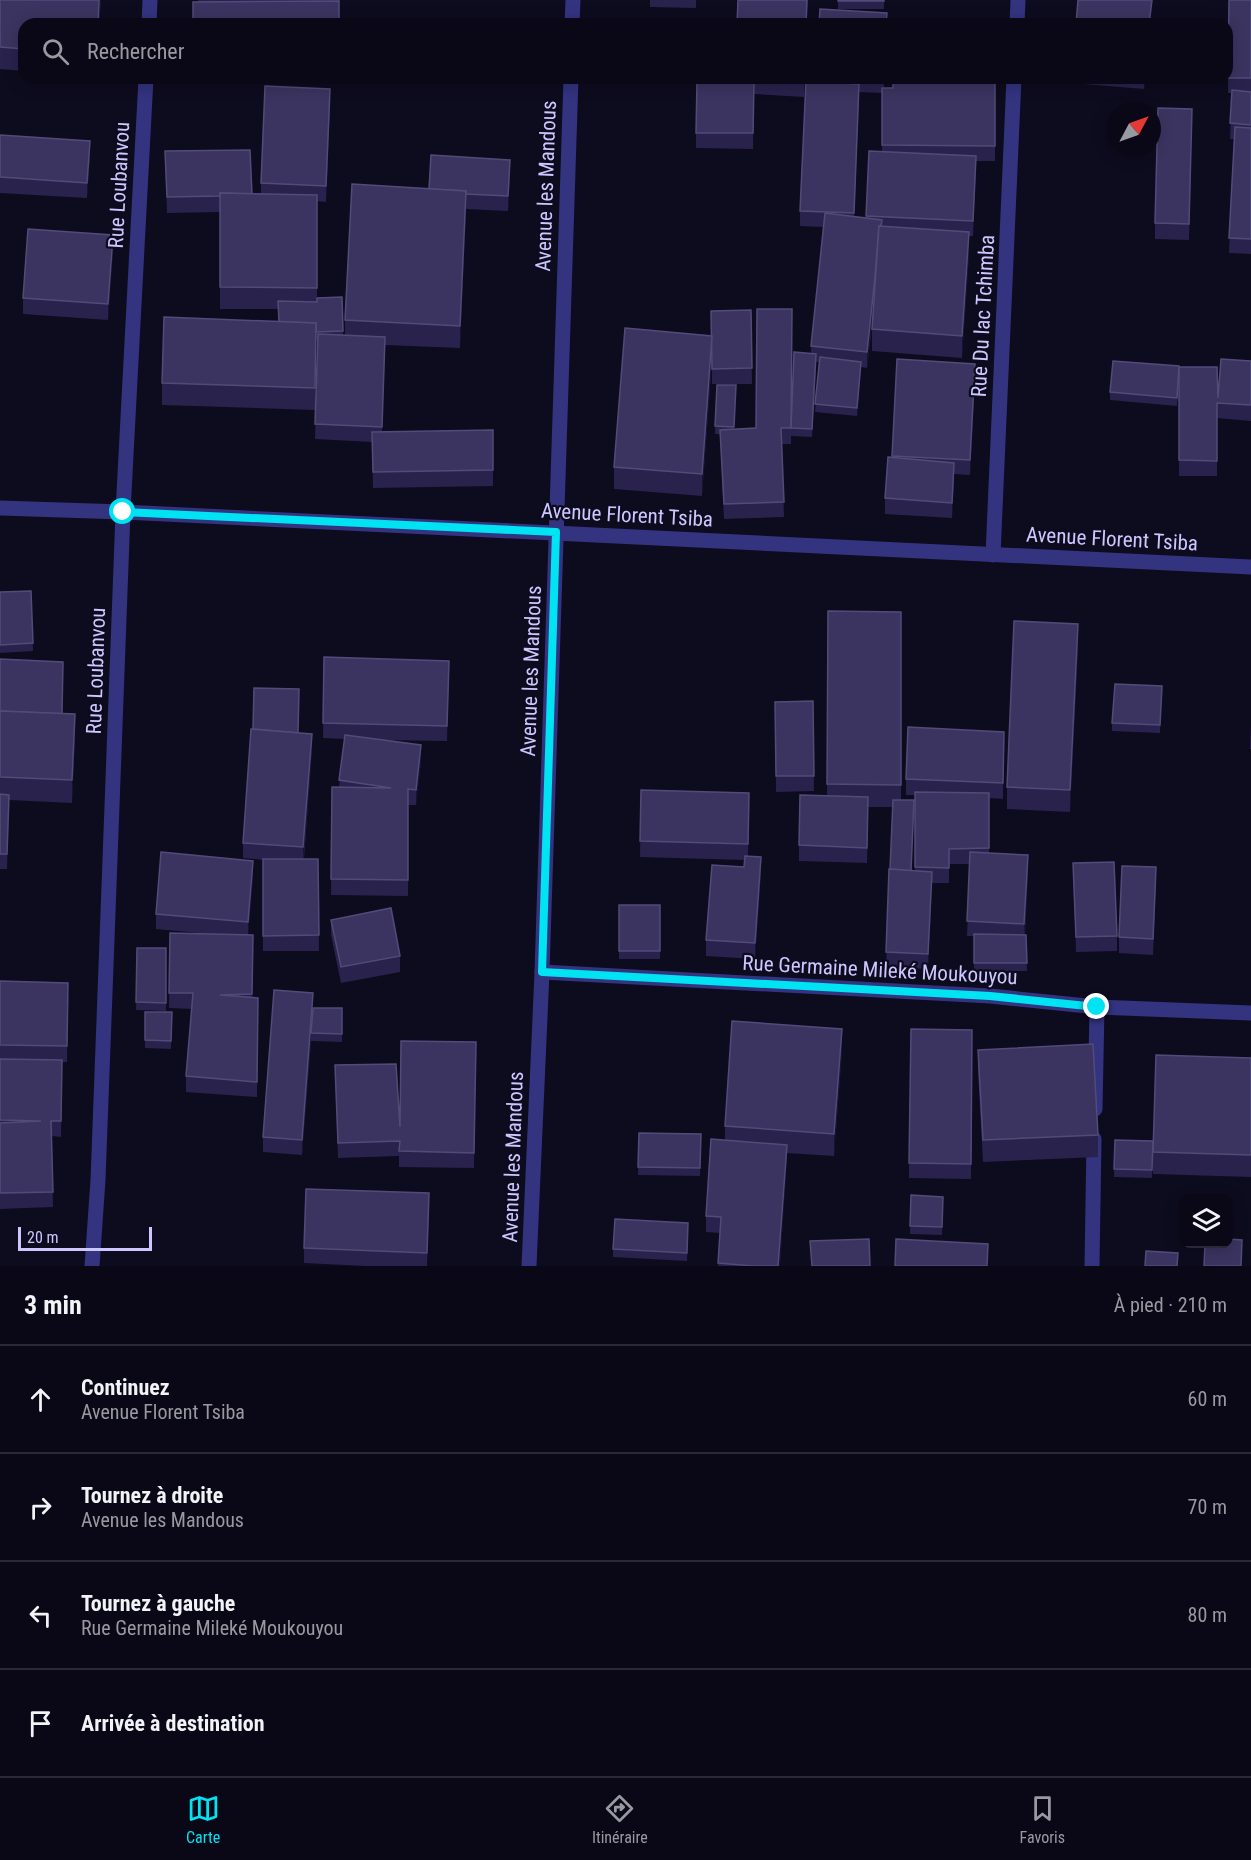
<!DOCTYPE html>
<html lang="fr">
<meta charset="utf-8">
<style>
:root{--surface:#0a0816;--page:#13111f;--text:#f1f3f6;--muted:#999aa1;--line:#2a2935;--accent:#00e3f2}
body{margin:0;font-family:"Roboto Condensed",sans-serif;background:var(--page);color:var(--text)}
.controls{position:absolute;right:18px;bottom:18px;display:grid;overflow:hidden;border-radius:12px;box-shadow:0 3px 15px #0003}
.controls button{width:54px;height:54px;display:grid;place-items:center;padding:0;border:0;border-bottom:2px solid var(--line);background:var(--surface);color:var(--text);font:30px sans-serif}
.compass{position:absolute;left:1107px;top:102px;width:54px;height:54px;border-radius:50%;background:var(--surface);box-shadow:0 3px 15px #0003;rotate:49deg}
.scale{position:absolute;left:18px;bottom:15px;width:134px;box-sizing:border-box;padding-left:6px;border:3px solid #ccc7ff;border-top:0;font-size:16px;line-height:21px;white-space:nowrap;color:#ccc7ff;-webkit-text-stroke:4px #0d0b1e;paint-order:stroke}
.stop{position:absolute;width:18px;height:18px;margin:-14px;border:4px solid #00e3f2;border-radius:50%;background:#fff}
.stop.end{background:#00e3f2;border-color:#fff;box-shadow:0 2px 6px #0008}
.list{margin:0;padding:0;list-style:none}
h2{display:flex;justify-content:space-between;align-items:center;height:78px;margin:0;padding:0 24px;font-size:26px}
h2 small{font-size:20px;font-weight:400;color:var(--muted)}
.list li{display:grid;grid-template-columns:39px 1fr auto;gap:18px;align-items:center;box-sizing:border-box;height:108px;padding:0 24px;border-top:2px solid var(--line)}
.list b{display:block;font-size:22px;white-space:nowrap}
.list p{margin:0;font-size:20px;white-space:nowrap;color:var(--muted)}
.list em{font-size:20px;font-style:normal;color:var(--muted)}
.icon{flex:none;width:33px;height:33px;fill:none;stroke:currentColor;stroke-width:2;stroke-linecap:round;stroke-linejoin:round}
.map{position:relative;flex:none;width:1251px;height:1266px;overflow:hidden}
.search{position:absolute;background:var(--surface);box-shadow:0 3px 15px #0003;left:18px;right:18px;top:18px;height:66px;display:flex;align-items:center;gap:15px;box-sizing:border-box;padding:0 21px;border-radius:18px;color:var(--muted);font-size:22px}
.sheet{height:510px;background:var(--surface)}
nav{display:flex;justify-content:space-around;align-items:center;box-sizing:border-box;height:84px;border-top:2px solid var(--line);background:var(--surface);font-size:16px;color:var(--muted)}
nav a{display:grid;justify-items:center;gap:3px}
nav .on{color:var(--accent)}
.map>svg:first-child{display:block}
</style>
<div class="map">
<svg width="1251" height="1266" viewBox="0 0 1251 1266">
<rect width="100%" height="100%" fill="#0d0b1e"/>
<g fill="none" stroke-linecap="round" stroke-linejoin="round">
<g stroke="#333380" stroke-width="15">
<polyline points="149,24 150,0"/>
<polyline points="572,24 573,0"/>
<polyline points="1017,24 1018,0"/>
<polyline points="0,508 123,512 1251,567"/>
<polyline points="993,555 1014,78"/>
<polyline points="542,972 990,996 1097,1007 1251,1013"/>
<polyline points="1095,1109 1097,1007"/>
<polyline points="92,1266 98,1180 123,512 146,78"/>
<polyline points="529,1266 542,972 571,78"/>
<polyline points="1092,1266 1094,1139"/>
</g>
</g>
<g fill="#29224d" fill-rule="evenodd">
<polygon points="0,0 101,0 99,24 24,24 24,71 0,69"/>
<polygon points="198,0 340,0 340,2 199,2"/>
<polygon points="650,0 696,0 696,8 650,7"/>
<rect x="838" y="0" width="46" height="9"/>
<polygon points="1229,0 1251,0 1251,254 1229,253 1234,139 1230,139 1232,93 1228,93"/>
<polygon points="735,78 805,78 804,97 754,94 753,149 696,148 696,133 735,82"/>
<path d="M817 78H884V88L995 78V161H976L973 236H969V254L962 358 872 351V326L867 368 861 367 857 416 815 412 819 362H816L812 437 791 436V435V444H782L784 517 724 519 720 434H715L717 385H736L734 429 791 425 811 354V346L824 227 800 226V211ZM859 92 882 93V151L866 218 854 217Z"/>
<polygon points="1071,78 1145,78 1144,89 1071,83"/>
<polygon points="330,104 326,202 317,201 317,298 342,297 343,335 345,335 345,320 429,189 510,175 508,211 466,209 460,348 385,345 382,432 493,430 493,486 373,488 372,442 315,439 318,340 316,340 315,410 162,405 162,383 278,322 278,309 220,309 220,212 167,213 165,151 252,194 261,194 261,183"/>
<polygon points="1192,109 1189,240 1155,239 1155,223"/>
<polygon points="0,135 90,156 87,198 0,193 0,215"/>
<polygon points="113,251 108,320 23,314 23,298"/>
<polygon points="751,310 752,384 712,384 712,360 702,496 614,489 614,467 711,335"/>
<polygon points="897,359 975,379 970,475 954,474 952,518 885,514 885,498 892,458"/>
<polygon points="1251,361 1251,421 1217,418 1217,476 1179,476 1179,375 1177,406 1110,400 1110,392 1179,366 1218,398"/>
<polygon points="31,591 33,651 0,653 0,592"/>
<polygon points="828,611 901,612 901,800 911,871 915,871 915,795 906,795 906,779 1004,732 1003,799 989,798 989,853 1028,871 1025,935 1026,935 1027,971 974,971 974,936 967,936 970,864 949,864 949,883 932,883 928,969 886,967 893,807 868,807 867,863 799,861 799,845 827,796"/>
<polygon points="1078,646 1070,812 1007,809 1007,787"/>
<polygon points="324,657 449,661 447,741 380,740 421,761 416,805 408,805 408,896 331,895 332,787 339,787 345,739 323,738"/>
<polygon points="0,659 63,677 62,714 75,736 72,803 9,800 7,869 0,869"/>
<polygon points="1162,686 1160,733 1112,731 1112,723"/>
<polygon points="813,701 814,791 776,792 775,702"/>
<polygon points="1251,726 1251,749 1250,749"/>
<polygon points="299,733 312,750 304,859 318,859 319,951 263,951 263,860 243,858 243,843"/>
<polygon points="641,790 749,793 748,856 761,872 755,959 706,956 706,940 744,867 745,860 640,857"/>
<polygon points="1073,863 1117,936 1117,951 1076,952"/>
<polygon points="253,876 248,935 253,935 252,998 258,998 257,1097 186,1092 186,1076 192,1009 169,1008 170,933 210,934 156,929 156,914"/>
<polygon points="1156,883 1153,955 1119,953 1119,937"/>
<rect x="619" y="905" width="41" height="54"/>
<polygon points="331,920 400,956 400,972 341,983 331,935"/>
<polygon points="137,948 166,948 166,1011 136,1010"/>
<polygon points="0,981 68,983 67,1062 62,1062 61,1137 52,1136 53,1207 0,1209"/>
<polygon points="313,1008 342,1008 342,1042 311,1041 302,1155 263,1152 263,1137"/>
<polygon points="145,1012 172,1012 171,1049 145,1048"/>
<polygon points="972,1030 971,1179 909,1178 909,1163"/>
<polygon points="476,1042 474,1168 399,1167 399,1156 338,1158 335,1065 400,1127"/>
<polygon points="978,1050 1098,1135 1098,1157 983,1162 978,1072"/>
<polygon points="842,1051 834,1156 787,1153 780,1266 718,1266 720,1233 706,1232 706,1216 725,1140 725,1126"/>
<polygon points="1251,1058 1251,1177 1153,1174 1153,1152"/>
<polygon points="639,1133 701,1134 700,1176 638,1175"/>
<polygon points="1115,1140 1153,1141 1152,1178 1114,1177"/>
<polygon points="911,1195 943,1197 942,1235 910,1234"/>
<polygon points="429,1209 427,1266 365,1266 304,1263 304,1248"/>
<polygon points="688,1231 687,1261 613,1257 613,1249"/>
</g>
<g fill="#171232">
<polygon points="99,0 101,0 99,24 98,24"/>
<polygon points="807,0 808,0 807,24 806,24"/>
<polygon points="1152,0 1151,24 1149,24"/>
<polygon points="859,84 859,99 854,229 854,213"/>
<polygon points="330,89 330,104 326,202 326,186"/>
<polygon points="90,141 90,156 87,198 87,183"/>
<polygon points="976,156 976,172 973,236 973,221"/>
<polygon points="510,160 510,175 508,211 508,196"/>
<polygon points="466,191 466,213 460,348 460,326"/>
<polygon points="882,220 882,235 867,368 867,352"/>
<polygon points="969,232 969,254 962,358 962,336"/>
<polygon points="113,235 113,251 108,320 108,304"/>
<polygon points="712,336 712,358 702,496 702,474"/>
<polygon points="861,362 861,370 857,416 857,408"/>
<polygon points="975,364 975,379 970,475 970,460"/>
<polygon points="954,463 954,478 952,518 952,503"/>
<polygon points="1078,624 1078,646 1070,812 1070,790"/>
<polygon points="75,714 75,736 72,803 72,780"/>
<polygon points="312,734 312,750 303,863 303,847"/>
<polygon points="421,745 421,761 416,805 416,790"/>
<polygon points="9,795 9,810 7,869 7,854"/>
<polygon points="1028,855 1028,871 1024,940 1024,924"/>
<polygon points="761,857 761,872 755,959 755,943"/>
<polygon points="253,861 253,876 248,938 248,922"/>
<polygon points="932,872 932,887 928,969 928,954"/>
<polygon points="313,993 313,1009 302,1155 302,1140"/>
<polygon points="842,1029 842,1051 834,1156 834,1134"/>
<polygon points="787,1145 787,1161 780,1266 778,1266"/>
</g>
<g fill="#3b3460" stroke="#524b79" stroke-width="1.5">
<polygon points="0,0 99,0 98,24 24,24 24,49 0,47"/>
<polygon points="738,0 807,0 806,24 737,24"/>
<rect x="838" y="0" width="46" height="1"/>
<polygon points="1078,0 1152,0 1149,24 1076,24"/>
<polygon points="1229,0 1251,0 1251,78 1228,78"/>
<polygon points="339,1 339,24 193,24 193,2"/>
<polygon points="820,9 887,13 886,24 819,24"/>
<polygon points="893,78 995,78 995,146 882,145 882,88 893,88"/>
<polygon points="697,81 754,83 753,133 696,133"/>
<polygon points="806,81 859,84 854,213 800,211"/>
<polygon points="265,86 330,89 326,186 261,183"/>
<polygon points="1232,90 1251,92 1251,125 1230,123"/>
<polygon points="1158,108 1192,109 1189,224 1155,223"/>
<polygon points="1235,127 1251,128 1251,239 1229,238"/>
<polygon points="0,135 90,141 87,183 0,177"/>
<polygon points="250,150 252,194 220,193 220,196 167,197 165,151"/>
<polygon points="869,151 976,156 973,221 866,216"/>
<polygon points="431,155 510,160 508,196 466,194 466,191 429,189"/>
<polygon points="352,184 466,191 460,326 345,320"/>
<polygon points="220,193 317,195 317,288 220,287"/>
<polygon points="825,213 882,220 881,226 879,226 875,277 867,352 811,346"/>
<polygon points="879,226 969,232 962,336 872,329"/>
<polygon points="28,229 113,235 108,304 23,298"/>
<polygon points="342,297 343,331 316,332 316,323 279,322 278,301 317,302 317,298"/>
<polygon points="757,309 792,309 791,428 781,428 784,502 724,504 720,430 756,428"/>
<polygon points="751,310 752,368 712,369 711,311"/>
<polygon points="164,317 316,323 315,388 162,383"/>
<polygon points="625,328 712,336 702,474 614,467"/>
<polygon points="318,334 385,337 382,427 315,424"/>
<polygon points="794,352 816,354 812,429 791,428"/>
<polygon points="820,357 861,362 857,408 815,404"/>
<polygon points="897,359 975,364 970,460 892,456"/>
<polygon points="1221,359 1251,361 1251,405 1217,403 1217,461 1179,460 1179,367 1217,367 1218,398"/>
<polygon points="1113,361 1179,366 1177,398 1110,392"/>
<polygon points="717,385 736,385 734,427 715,426"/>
<polygon points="493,430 493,470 373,472 372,432"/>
<polygon points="888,457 954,463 952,503 885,498"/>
<polygon points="31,591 33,643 0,645 0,592"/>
<polygon points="828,611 901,612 901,785 827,784"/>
<polygon points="1014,621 1078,624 1070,790 1007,787"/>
<polygon points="324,657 449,661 447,726 323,723"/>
<polygon points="0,659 63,662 62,714 0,711"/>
<polygon points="1115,684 1162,686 1160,725 1112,723"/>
<polygon points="254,688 299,689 298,733 253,729"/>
<polygon points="813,701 814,776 776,776 775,702"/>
<polygon points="0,711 75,714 72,780 0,777"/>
<polygon points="908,727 1004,732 1003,783 906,779"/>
<polygon points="251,729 312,734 303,847 243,843"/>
<polygon points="345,735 421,745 416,790 408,789 408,880 331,879 332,787 391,788 339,780"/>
<polygon points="641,790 749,793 748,844 640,841"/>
<polygon points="915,792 989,793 989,848 949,849 949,868 915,867"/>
<polygon points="0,794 9,795 7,854 0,854"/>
<polygon points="800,795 868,797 867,848 799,845"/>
<polygon points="893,800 914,800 911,871 890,869"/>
<polygon points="161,852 253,861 248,922 156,914"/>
<polygon points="970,852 1028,855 1024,924 967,921"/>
<polygon points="745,856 761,857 755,943 706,940 712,865 744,867"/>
<polygon points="263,859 318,859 319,935 263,936"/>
<polygon points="1114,862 1117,936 1076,937 1073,863"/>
<polygon points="1122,866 1156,867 1153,939 1119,937"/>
<polygon points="889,869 932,872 928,954 886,952"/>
<rect x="619" y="905" width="41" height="46"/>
<polygon points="391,908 400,956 341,967 331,920"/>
<polygon points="170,933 253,935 252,994 220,995 258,998 257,1082 186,1076 193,993 169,993"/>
<polygon points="974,934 1026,935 1027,963 974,963"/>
<polygon points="137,948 166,948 166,1003 136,1002"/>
<polygon points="0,981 68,983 67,1046 0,1045"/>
<polygon points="274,990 313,993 302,1140 263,1137"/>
<polygon points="313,1008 342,1008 342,1034 311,1033"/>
<polygon points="145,1012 172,1012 171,1041 145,1040"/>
<polygon points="732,1021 842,1029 834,1134 725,1126"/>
<polygon points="911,1029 972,1030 971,1164 909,1163"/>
<polygon points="401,1041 476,1042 474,1153 399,1151 400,1141 338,1143 335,1065 396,1064 400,1127"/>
<polygon points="1093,1044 1098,1135 983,1140 978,1050"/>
<polygon points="1156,1055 1251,1058 1251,1155 1153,1152"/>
<polygon points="0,1059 62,1060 61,1121 51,1121 53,1192 0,1193 0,1123 41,1121 0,1120"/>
<polygon points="639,1133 701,1134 700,1168 638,1167"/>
<polygon points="711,1139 787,1145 778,1266 753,1266 718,1263 721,1217 706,1216"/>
<polygon points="1115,1140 1153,1141 1152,1170 1114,1169"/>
<polygon points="306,1189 429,1193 427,1253 304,1248"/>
<polygon points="911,1195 943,1197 942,1227 910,1226"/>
<polygon points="615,1219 688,1223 687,1253 613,1249"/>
<polygon points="869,1239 870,1266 812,1266 810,1241"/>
<polygon points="896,1239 988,1244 987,1266 895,1266"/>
<polygon points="1228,1239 1242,1240 1241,1266 1204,1266 1205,1244 1228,1244"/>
<polygon points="1146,1251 1178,1253 1177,1266 1145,1266"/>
</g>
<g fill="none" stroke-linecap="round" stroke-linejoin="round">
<polyline stroke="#00e3f2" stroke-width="8" points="123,512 556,532 542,972 990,996 1097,1007"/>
</g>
<g text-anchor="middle" stroke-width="4.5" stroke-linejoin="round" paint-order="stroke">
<g font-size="21" fill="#ccc7ff" stroke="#0d0b1e">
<text transform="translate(119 185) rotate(-87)" y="7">Rue Loubanvou</text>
<text transform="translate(546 186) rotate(-88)" y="7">Avenue les Mandous</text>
<text transform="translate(983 316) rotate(-87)" y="7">Rue Du lac Tchimba</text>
<text transform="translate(627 515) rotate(3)" y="7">Avenue Florent Tsiba</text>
<text transform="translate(1112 539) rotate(3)" y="7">Avenue Florent Tsiba</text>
<text transform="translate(96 671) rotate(-88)" y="7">Rue Loubanvou</text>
<text transform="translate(531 671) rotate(-88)" y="7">Avenue les Mandous</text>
<text transform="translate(880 970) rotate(3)" y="7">Rue Germaine Mileké Moukouyou</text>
<text transform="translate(513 1157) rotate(-88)" y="7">Avenue les Mandous</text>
</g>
</g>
</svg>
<div class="controls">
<button><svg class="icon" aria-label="layers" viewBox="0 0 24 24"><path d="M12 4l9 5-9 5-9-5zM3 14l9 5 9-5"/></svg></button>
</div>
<svg class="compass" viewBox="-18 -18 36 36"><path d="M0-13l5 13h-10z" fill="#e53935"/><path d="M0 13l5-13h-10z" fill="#999aa1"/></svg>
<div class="scale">20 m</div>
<div class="stop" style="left:123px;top:512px"></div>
<div class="stop end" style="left:1097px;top:1007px"></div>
<div class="search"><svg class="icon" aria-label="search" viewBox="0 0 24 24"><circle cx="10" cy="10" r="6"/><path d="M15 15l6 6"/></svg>Rechercher</div>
</div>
<section class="sheet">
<h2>3 min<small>À pied · 210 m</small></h2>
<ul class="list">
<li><svg class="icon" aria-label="ahead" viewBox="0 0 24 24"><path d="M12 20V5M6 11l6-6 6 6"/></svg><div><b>Continuez</b><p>Avenue Florent Tsiba</p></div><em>60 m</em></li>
<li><svg class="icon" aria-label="right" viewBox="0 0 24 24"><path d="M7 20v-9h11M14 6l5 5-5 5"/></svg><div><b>Tournez à droite</b><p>Avenue les Mandous</p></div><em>70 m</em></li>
<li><svg class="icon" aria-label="left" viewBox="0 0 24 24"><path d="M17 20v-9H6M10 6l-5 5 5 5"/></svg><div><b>Tournez à gauche</b><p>Rue Germaine Mileké Moukouyou</p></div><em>80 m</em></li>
<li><svg class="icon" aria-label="arrive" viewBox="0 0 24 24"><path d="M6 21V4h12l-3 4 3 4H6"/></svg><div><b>Arrivée à destination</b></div></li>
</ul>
</section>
<nav>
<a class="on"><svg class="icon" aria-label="map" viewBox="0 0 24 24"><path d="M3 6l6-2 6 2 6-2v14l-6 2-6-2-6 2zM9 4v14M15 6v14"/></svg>Carte</a>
<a><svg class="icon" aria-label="directions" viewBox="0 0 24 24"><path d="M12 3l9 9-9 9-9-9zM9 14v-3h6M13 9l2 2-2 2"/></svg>Itinéraire</a>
<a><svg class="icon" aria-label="saved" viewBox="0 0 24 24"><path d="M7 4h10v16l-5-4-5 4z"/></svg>Favoris</a>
</nav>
